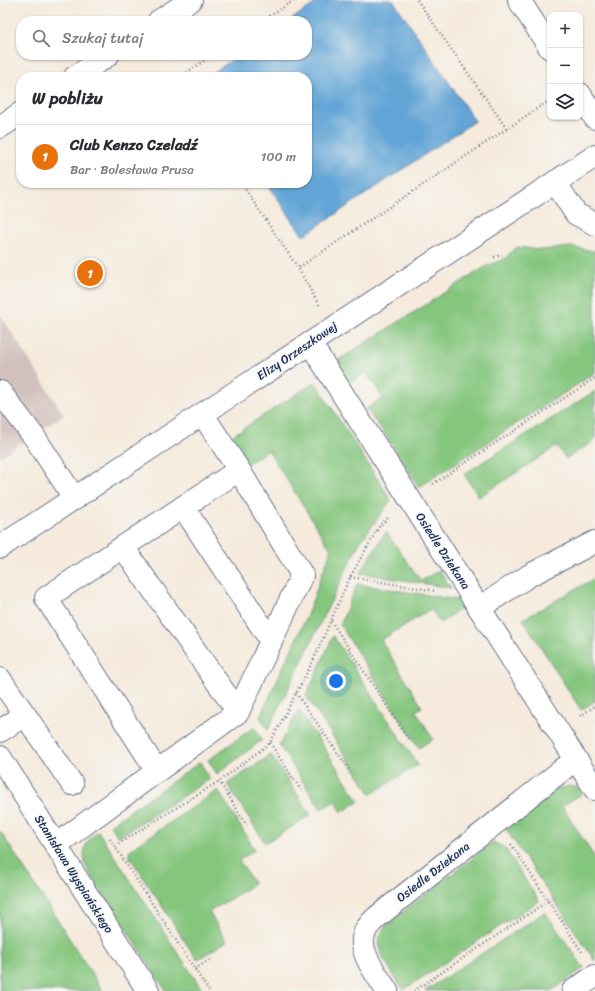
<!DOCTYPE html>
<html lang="pl">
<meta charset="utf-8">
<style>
:root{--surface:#fff;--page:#f2f2f3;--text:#2b2b33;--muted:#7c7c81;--line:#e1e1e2;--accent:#c8321e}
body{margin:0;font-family:Sriracha,sans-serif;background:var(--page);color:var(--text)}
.controls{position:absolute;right:12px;top:12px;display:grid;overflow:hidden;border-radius:8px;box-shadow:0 1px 3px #0004}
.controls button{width:36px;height:36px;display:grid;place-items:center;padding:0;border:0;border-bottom:1px solid var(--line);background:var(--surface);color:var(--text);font:20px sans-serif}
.you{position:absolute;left:336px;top:681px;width:14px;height:14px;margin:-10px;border:3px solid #fff;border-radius:50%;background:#1a73e8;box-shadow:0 0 0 6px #1a73e833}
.badge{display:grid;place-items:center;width:26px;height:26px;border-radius:50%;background:var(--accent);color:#fff;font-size:13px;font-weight:700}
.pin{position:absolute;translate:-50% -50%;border:2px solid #fff;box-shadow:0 1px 4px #0006}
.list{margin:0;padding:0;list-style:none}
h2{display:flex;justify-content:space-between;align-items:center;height:52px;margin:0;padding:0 16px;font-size:17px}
h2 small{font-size:13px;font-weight:400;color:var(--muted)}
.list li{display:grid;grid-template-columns:26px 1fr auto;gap:12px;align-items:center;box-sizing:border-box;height:64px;padding:0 16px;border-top:1px solid var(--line)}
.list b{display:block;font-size:15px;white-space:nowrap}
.list p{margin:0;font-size:13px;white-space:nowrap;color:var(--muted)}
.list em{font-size:13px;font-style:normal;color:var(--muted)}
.icon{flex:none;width:22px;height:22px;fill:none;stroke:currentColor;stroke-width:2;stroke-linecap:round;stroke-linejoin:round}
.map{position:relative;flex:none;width:595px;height:991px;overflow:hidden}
.search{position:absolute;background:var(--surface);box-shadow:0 1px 3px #0004;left:16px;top:16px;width:296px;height:44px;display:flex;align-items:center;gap:10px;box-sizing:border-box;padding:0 14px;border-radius:16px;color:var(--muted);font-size:15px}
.panel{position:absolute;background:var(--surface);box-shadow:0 1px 3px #0004;left:16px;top:72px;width:296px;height:116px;border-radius:16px}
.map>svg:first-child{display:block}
</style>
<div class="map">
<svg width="595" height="991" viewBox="0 0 595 991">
<rect width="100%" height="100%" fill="#f6f6f2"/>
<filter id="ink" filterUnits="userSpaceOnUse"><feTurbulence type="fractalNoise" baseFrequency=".025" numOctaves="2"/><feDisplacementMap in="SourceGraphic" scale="8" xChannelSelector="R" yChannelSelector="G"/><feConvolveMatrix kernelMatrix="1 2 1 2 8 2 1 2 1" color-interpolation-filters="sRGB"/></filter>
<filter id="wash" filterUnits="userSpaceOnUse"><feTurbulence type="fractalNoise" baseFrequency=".012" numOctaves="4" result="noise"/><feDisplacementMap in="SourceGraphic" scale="16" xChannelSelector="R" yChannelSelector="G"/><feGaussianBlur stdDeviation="0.9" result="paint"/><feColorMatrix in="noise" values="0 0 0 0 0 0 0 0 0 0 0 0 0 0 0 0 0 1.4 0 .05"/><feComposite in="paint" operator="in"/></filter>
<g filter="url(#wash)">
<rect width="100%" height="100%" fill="#f5eadb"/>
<polygon fill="#d1c0bc" points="0,314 64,415 0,457"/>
<g fill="#85c67e" stroke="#507a6e">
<polygon points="517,247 542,250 570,247 595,251 595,373 419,487 387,437 366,409 383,398 366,372 348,384 334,363 485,267 504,259"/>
<polygon points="315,382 391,500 359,544 268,730 260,717 306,618 331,550 268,450 245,465 227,439"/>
<polygon points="595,391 595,440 566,459 557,446 479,497 464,474"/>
<polygon points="386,532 421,581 439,570 451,588 360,573"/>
<polygon points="595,578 595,701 581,710 523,619"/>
<polygon points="357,584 459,600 463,607 440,623 431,609 381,640 422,707 416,711 433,739 419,748 340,625"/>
<polygon points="333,636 418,765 371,794 306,696"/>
<polygon points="299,710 359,801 342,812 335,801 321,809 279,745"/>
<polygon points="254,727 262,740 217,774 208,760"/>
<polygon points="271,755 311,815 265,843 227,784"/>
<polygon points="200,762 210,779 118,837 110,825"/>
<polygon points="569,786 579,788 583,793 562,806 595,858 595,961 505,828 551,791"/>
<polygon points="218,790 255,850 239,860 254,884 209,912 227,941 197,960 130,857 129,853 131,849"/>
<polygon points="0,831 103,991 0,991"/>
<path d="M98 831 203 991H166L86 867C82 851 84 842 98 831Z"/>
<polygon points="493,842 505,848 539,901 403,990 383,958 378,939 386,925"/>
<polygon points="545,912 584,968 551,991 425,991"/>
</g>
<polygon fill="#62a4d6" stroke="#3e6a9a" points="320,0 393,0 475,121 303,236 267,183 307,183 307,77 206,77 239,55 307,55 307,21 289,21"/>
</g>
<g filter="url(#ink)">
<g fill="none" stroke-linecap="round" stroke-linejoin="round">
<defs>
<g id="minor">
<polyline points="519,0 550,48"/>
<polyline points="159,21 191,0"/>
<polyline points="75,77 108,55"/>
<polyline points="580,94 595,118"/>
<polyline points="0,127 21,113"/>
<polyline points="555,182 576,214 595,224"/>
<polyline points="310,343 595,789"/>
<polyline points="0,392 35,438 75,499"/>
<polyline points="203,415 239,470"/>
<polyline points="183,507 271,641"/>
<polyline points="0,547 595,156"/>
<polyline points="123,547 238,712"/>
<polyline points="479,608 530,575 595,542"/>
<polyline points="0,679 25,715"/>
<polyline points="0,731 25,715 72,784"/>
<polyline points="0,757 148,991"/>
<polyline points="56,845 238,712 302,575 239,470 46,598 157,771"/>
<path d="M387 991C378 976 356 950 365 932 367 926 373 921 377 917L576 759"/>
<polyline points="573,991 595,976"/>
</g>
</defs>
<use href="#minor" stroke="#67708a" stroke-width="24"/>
<g stroke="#67708a" stroke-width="2.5" stroke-dasharray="1 3" stroke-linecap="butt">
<polyline points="417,0 507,129"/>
<polyline points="263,21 294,0"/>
<polyline points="180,77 213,55"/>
<polyline points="241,183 298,268"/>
<polyline points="494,257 502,255"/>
<polyline points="319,305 298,268 550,100"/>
<polyline points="433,484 595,378"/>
<polyline points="350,577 436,591"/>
<polyline points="331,621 409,740"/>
<polyline points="296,693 351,772"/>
<polyline points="580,716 595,706"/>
<polyline points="270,743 301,790"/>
<polyline points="219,781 247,825"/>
<polyline points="110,839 209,991"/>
<polyline points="511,844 582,952"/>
<polyline points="115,846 221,780 270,743 312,663 350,577 380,525 389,517"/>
<polyline points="195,969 212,958"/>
<polyline points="414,991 548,901"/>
</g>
<use href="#minor" stroke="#fff" stroke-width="22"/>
</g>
</g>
<g text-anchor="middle" stroke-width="3" stroke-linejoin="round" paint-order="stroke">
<g font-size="12" fill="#1b2f5e" stroke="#f6f6f2">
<text transform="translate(297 351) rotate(-34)" y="4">Elizy Orzeszkowej</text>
<text transform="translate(443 551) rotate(57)" y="4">Osiedle Dziekana</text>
<text transform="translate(433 872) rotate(-38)" y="4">Osiedle Dziekana</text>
<text transform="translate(74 874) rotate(58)" y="4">Stanisława Wyspiańskiego</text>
</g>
</g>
</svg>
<div class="controls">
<button>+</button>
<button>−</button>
<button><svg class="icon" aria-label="layers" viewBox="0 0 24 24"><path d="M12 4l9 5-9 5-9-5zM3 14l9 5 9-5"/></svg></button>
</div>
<div class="you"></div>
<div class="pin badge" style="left:90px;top:273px;background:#e8710a">1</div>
<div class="search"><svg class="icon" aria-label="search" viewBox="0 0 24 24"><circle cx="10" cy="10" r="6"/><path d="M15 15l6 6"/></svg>Szukaj tutaj</div>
<section class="panel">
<h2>W pobliżu<small></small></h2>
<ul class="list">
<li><span class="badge" style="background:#e8710a">1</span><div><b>Club Kenzo Czeladź</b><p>Bar · Bolesława Prusa</p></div><em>100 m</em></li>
</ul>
</section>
</div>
